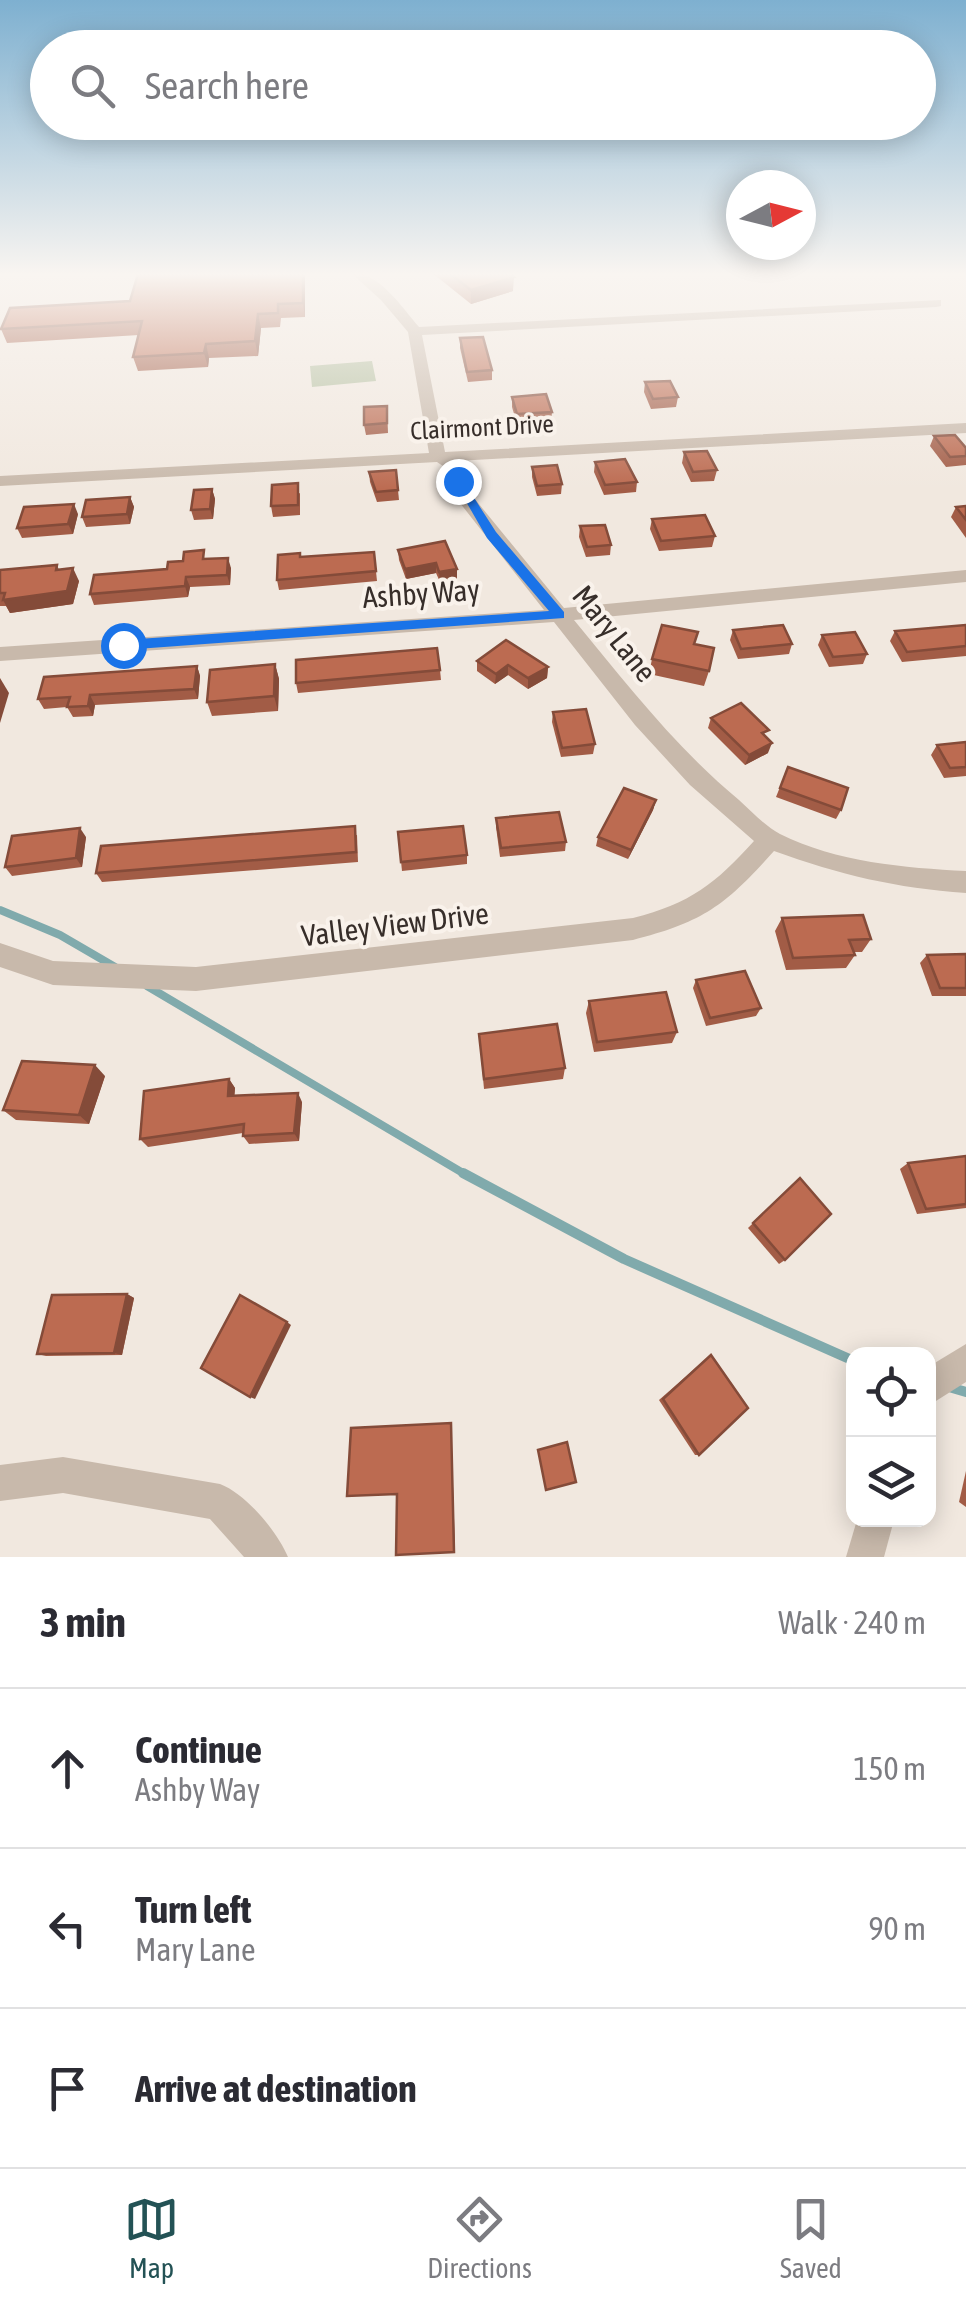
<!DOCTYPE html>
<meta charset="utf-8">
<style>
:root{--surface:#fff;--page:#f7f7f7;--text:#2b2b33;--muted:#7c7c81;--line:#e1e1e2;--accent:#235255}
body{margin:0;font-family:"Asap Condensed",sans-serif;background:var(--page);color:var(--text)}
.controls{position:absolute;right:30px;bottom:30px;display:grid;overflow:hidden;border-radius:20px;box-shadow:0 5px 25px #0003}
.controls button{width:90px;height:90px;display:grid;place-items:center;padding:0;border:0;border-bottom:2px solid var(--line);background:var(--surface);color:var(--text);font:50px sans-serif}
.compass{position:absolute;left:726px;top:170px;width:90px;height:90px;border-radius:50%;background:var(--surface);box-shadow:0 5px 25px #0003;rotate:83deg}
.stop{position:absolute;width:30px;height:30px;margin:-22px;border:8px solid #1a73e8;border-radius:50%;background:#fff}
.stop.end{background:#1a73e8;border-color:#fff;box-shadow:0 2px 10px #0008}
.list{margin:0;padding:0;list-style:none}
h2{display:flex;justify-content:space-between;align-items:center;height:130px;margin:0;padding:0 40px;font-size:42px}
h2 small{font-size:32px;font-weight:400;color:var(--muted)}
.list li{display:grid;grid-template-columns:65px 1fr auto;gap:30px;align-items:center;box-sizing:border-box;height:160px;padding:0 40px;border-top:2px solid var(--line)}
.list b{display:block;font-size:38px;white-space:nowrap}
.list p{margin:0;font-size:32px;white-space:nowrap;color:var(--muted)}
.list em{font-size:32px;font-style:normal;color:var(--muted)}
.icon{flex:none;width:55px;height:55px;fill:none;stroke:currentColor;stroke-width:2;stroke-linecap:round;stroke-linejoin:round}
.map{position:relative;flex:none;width:966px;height:1557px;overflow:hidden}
.search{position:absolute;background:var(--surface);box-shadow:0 5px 25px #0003;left:30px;right:30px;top:30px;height:110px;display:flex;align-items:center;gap:25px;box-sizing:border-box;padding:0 35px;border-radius:55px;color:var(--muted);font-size:38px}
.sheet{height:610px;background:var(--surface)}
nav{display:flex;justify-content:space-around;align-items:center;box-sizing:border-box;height:140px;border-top:2px solid var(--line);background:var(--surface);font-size:28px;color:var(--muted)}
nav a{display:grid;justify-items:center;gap:5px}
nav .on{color:var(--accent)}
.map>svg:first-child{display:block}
</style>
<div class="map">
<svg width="966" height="1557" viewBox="0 0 966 1557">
<rect width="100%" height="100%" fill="#f1e8df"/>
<polygon fill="#b4bfa0" points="372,361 376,381 312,387 310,366"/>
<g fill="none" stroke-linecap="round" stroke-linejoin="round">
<g stroke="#80aaac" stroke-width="8">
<polyline points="0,910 60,935 115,967"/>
<polyline points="147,986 468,1176"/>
</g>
<g stroke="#80aaac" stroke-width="10">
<polyline points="463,1173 624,1259 854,1361"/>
<polyline points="949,1387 966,1392"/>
</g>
<g fill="#c8b9ab" fill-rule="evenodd">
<path d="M350 272C379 272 401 306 419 327L941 300V306L936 307 422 335 445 452 966 423V433L456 461 474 498 564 608 966 570V582L574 620C626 683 676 748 739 800 751 811 765 826 780 834 836 862 905 868 966 871V893C896 888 840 875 774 851 726 905 704 922 633 940L196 991 53 985 0 967V943L53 961 196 967 633 918C691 903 715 884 754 841L690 785 635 725 554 622 0 661V647L544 610 460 503 446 468 437 462 0 486V476L429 453 408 332 381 300Z"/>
<polygon points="966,1344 966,1382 928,1406 928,1367"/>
<path d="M63 1457 220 1484C246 1494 277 1531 288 1557H244L210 1519 63 1493 0 1501V1465Z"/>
<polygon points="857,1520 894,1520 884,1557 846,1557"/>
</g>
</g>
<g fill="#a25c46">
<polygon points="431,272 507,272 513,291 471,304"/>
<polygon points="305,277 305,317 281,318 280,327 261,328 258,356 209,358 208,367 138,371 133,357 139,335 7,343 1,329 130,301"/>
<polygon points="460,338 492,370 492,380 468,382 460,348"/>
<polygon points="645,382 678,397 676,407 651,409 644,392"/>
<polygon points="512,397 552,412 551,422 517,424 512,407"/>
<polygon points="387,406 388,433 366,435 364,425"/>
<polygon points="934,436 966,448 966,465 946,467 930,446"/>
<polygon points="684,452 717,470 714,481 691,482 682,463"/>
<polygon points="595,462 637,482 636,492 604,495 594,472"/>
<polygon points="532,467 562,484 561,494 537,496 532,477"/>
<polygon points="396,470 399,500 377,502 370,482 369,472"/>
<polygon points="212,489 215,499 213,519 194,520 191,510"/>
<polygon points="300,493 300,515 273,517 271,506"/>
<polygon points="130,497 134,507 130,524 86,527 82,517"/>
<polygon points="966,506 966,538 951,517 956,507"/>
<polygon points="78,514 73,534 22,538 17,528"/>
<polygon points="652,519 715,536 712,547 659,551 650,529"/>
<polygon points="580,526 611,545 610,555 586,557 579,537"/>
<polygon points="398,550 457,569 457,579 440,582 436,573 406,579 399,560"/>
<polygon points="374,552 377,581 279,590 277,580"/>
<polygon points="207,559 231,568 230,585 190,587 188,597 94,605 90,594 167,569"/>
<polygon points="57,565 59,570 79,581 73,604 10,613 6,606 0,606 0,570"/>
<polygon points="966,625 966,656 902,662 890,641 895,631"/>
<polygon points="733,630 792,644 789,654 738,659 730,640"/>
<polygon points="822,635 867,654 863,664 829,667 818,645"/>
<polygon points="694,644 709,671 704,686 649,674 652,659"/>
<polygon points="477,661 548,667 547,678 528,689 508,675 495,684 477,671"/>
<polygon points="275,664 279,679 278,711 212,716 207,702"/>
<polygon points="197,666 200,676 198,699 95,705 93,716 73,717 67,707 44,709 38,699"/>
<polygon points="440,670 441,680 298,693 296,683"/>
<polygon points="553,712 595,744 593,754 561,757 552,722"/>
<polygon points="711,718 766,737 768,753 745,765 708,728"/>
<polygon points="966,742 966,776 944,778 931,755 937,745"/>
<polygon points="788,767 841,810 836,819 776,797"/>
<polygon points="656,800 653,810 628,859 596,846 598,837"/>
<polygon points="496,818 566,842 565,851 500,857 496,827"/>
<polygon points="398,832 467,855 467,864 402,871"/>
<polygon points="357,835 358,862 102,882 96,873"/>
<polygon points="86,837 82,867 12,876 5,867"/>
<polygon points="782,918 871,939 862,952 853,952 855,955 846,968 786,970 775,931"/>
<polygon points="966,954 966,996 932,996 920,963 927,955"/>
<polygon points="696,980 761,1008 756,1016 706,1026 693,988"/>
<polygon points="589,1001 677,1032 672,1043 594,1052 586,1013"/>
<polygon points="479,1034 565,1068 563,1079 484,1089"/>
<polygon points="105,1076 89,1124 16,1120 3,1110"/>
<polygon points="229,1079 235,1088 234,1096 302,1102 299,1141 249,1144 243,1136 243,1133 148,1147 140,1139"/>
<polygon points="966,1156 966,1208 917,1214 900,1169 908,1163"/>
<polygon points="800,1178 785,1260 779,1264 748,1228"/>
<polygon points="127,1294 134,1298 122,1355 46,1356 37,1354"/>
<polygon points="711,1355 699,1455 695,1455 659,1400 707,1358"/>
<polygon points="966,1471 966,1507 959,1502"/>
</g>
<g fill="#844b39">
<polygon points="303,272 305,272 305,317 303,303"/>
<polygon points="514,277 513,291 471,304 471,290"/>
<polygon points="258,314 261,328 258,356 255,341"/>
<polygon points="206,344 209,358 208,367 204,353"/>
<polygon points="212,489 215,499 213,519 210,509"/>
<polygon points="130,497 134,507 130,524 127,514"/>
<polygon points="74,504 78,514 73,534 68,524"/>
<polygon points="228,558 231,568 230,585 227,575"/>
<polygon points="436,563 436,573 406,579 405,569"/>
<polygon points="73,568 79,581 73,604 10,613 3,600"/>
<polygon points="457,569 457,579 440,582 439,572"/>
<polygon points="186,577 190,587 188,597 185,586"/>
<polygon points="275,664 279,679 278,711 274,696"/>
<polygon points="508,665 508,675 495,684 496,674"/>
<polygon points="197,666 200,676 198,699 194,689"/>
<polygon points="548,667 547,678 528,689 528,678"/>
<polygon points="0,678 9,693 0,723"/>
<polygon points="90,695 95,705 93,716 88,706"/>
<polygon points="772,743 768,753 745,765 749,755"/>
<polygon points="656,800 653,810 628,859 631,850"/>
<polygon points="80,828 86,837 82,867 76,858"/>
<polygon points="95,1065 105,1076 89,1124 79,1115"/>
<polygon points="229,1079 235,1088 234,1105 228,1096"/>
<polygon points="298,1093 302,1102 299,1141 294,1133"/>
<polygon points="127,1294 134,1298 122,1355 114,1353"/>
<polygon points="287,1322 291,1325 255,1399 250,1397"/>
<polygon points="451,1423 455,1550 454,1552"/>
</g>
<g fill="#bc6b51" stroke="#844b39" stroke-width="2.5">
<polygon points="168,272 303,272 303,303 278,304 278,313 258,314 255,341 206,344 204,353 133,357 142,321 1,329 10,308 130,301 138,274"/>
<polygon points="448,272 507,272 514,277 471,290"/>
<polygon points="483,337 492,370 467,372 460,338"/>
<polygon points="670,381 678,397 653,399 645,382"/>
<polygon points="546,394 552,412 517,414 512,397"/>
<polygon points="387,406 387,423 364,425 364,407"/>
<polygon points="955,435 966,448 966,456 950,457 934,436"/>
<polygon points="707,451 717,470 693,472 684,452"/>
<polygon points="625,459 637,482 605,485 595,462"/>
<polygon points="557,465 562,484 537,486 532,467"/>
<polygon points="396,470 398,490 376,492 369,472"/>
<polygon points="298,483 298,505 271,506 272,485"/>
<polygon points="212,489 210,509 191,510 194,490"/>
<polygon points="130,497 127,514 82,517 86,500"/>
<polygon points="74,504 68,524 17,528 24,507"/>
<polygon points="966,506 966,520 956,507"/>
<polygon points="705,515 715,536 661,541 652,519"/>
<polygon points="605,525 611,545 587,547 580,526"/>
<polygon points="445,541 457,569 439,572 436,563 405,569 398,550"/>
<polygon points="204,550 203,559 228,558 227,575 186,577 185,586 90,594 94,575 167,569 168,562 183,561 184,552"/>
<polygon points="374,552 376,571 277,580 278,555 300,553 300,557"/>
<polygon points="57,565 56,570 73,568 67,591 3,600 5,593 0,593 0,570"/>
<polygon points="662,625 698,632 694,644 714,648 709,671 652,659"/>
<polygon points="783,625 792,644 741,649 733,630"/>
<polygon points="966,625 966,646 907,652 895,631"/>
<polygon points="855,632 867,654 833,657 822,635"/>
<polygon points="506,640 548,667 528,678 508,665 496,674 477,661"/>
<polygon points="437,648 440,670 296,683 296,660"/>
<polygon points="275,664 274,696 207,702 210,670"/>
<polygon points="197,666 194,689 90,695 88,706 67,707 70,697 38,699 44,677"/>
<polygon points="741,703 769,730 762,733 772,743 749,755 711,718"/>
<polygon points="586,709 595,744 562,748 553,712"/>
<polygon points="966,742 966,767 950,768 937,745"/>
<polygon points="788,767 848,788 841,810 780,788"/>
<polygon points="624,788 656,800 631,850 598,837"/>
<polygon points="559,812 566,842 501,848 496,818"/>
<polygon points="355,826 356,852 96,873 101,846"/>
<polygon points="463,826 467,855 401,862 398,832"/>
<polygon points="80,828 76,858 5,867 12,836"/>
<polygon points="863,915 871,939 849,940 855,955 793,958 782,918"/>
<polygon points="966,954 966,988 940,988 927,955"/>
<polygon points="745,971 761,1008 710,1018 696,980"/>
<polygon points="666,992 677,1032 597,1042 589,1001"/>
<polygon points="557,1024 565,1068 484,1079 479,1034"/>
<polygon points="22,1061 95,1065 79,1115 3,1110"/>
<polygon points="229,1079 228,1096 298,1093 294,1133 243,1136 244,1124 140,1139 144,1091"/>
<polygon points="966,1156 966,1204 926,1209 908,1163"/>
<polygon points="800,1178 831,1214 785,1260 753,1223"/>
<polygon points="127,1294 114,1353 37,1354 52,1295"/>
<polygon points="240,1295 287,1322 250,1397 201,1368"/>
<polygon points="711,1355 748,1408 699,1455 663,1399"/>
<polygon points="451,1423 454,1552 396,1555 397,1494 347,1496 351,1428"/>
<polygon points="567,1442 576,1482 546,1490 538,1450"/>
</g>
<linearGradient id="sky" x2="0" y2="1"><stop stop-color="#7eb0d0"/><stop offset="0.56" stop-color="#f9f5f1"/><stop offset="1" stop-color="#f9f5f1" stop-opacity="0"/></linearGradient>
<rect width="966" height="490" fill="url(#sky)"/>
<polygon fill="#1a73e8" points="453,479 462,479 496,532 564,612 564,618 123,650 116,645 123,640 549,611 487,538"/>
<g text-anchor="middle" stroke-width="8" stroke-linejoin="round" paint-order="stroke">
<g font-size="25" fill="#372e2a" stroke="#f9f2eb">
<text transform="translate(482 427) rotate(-3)" y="9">Clairmont Drive</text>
</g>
<g font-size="30" fill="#372e2a" stroke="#f9f2eb">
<text transform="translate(421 594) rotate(-4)" y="10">Ashby Way</text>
<text transform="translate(614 634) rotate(51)" y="10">Mary Lane</text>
<text transform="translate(395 925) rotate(-7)" y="10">Valley View Drive</text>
</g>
</g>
</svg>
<div class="controls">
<button><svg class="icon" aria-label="locate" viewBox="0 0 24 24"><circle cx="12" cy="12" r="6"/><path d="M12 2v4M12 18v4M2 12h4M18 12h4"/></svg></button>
<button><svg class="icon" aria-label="layers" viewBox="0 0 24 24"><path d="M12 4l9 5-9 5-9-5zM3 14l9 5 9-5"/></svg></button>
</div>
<svg class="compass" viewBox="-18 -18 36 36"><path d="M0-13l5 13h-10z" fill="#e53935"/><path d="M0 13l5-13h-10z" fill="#7c7c81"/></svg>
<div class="stop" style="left:123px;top:645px"></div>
<div class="stop end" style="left:458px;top:481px"></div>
<div class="search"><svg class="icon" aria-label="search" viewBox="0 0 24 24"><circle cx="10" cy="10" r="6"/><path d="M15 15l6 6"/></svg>Search here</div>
</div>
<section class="sheet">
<h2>3 min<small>Walk · 240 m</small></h2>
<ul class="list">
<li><svg class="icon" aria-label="ahead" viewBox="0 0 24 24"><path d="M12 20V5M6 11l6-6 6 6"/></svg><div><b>Continue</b><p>Ashby Way</p></div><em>150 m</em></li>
<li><svg class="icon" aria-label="left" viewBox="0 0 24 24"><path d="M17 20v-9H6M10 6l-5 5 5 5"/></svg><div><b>Turn left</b><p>Mary Lane</p></div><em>90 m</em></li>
<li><svg class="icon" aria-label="arrive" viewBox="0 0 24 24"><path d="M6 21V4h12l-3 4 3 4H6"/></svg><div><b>Arrive at destination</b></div></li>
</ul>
</section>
<nav>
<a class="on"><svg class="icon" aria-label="map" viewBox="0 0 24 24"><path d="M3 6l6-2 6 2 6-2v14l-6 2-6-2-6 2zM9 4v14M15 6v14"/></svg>Map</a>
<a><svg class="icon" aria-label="directions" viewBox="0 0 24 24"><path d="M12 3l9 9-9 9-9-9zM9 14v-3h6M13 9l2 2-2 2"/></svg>Directions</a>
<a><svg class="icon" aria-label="saved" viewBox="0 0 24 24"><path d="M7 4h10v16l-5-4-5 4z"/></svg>Saved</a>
</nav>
